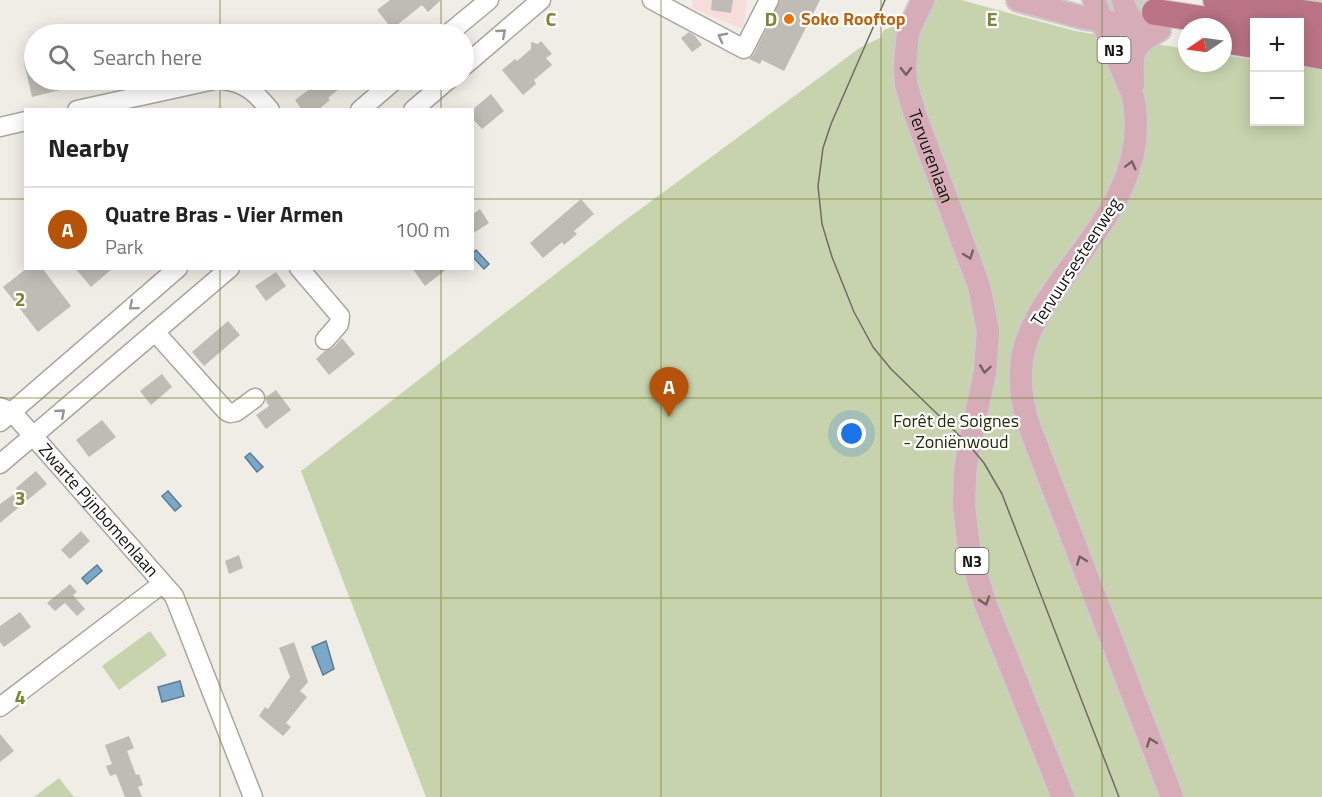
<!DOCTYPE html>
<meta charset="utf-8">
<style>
:root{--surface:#fff;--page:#f6f6f6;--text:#222;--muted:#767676;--line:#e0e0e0;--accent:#b45309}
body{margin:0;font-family:"Titillium Web",sans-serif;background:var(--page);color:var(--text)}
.controls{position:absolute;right:18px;top:18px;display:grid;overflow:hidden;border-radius:0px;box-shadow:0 3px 15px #0003}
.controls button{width:54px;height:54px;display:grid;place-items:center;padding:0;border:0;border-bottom:2px solid var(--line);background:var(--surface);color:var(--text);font:30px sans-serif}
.compass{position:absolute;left:1178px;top:18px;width:54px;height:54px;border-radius:50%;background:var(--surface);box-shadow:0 3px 15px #0003;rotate:257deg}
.you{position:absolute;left:852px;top:434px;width:21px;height:21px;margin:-15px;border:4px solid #fff;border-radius:50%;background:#1a73e8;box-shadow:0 0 0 9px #1a73e833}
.badge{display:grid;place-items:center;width:39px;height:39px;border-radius:50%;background:var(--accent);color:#fff;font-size:20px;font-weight:700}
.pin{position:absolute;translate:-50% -50px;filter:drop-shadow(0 2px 3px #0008)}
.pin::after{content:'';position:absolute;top:32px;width:21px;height:18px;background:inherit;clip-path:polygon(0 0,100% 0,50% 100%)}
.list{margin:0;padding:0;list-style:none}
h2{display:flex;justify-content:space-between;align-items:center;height:78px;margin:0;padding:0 24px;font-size:26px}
h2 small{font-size:20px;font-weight:400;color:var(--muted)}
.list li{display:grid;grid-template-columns:39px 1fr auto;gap:18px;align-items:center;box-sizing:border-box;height:84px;padding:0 24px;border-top:2px solid var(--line)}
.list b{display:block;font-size:22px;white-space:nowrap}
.list p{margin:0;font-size:20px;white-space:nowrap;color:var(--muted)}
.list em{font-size:20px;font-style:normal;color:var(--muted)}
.icon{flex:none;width:33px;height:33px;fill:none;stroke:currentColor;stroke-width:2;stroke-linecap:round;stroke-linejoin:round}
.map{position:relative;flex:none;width:1322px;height:797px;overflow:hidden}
.search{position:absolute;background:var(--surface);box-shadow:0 3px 15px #0003;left:24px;top:24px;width:450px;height:66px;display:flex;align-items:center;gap:15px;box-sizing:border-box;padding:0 21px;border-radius:33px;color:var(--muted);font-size:22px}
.panel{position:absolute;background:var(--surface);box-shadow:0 3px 15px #0003;left:24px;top:108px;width:450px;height:162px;border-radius:0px}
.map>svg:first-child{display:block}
</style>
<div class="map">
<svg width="1322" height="797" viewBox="0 0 1322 797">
<rect width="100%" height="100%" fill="#efede5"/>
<polygon fill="#f7dcdc" points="693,0 747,0 743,29 692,8"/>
<g fill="#c7d3ad">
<polygon points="937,0 961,0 1075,31 1187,49 1187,63 1223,63 1223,55 1250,59 1254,31 1254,122 1300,122 1300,22 1256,22 1259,0 1322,0 1322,797 426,797 301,471 616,227 861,47 880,38 884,30 927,13"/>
<polygon points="150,631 167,655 119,690 102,666"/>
<polygon points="59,778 74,797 34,797"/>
</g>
<g fill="#7ba8ca" stroke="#5c7c92" stroke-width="1.5">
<polygon points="476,250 489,264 484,269 473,257 473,253"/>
<polygon points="250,453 263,467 257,472 245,457"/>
<polygon points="168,491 181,506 175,511 162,496"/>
<polygon points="97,565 102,571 87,584 82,578"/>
<polygon points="326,641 334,669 323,675 312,647"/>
<polygon points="180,681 184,696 162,702 158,687"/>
</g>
<g fill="#bebcb4">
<polygon points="390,0 441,0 428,12 422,5 392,29 377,10"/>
<polygon points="712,0 733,0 731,13 711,10"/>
<polygon points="780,0 820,0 784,71 762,60 760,64 749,59 754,54"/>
<polygon points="689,32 695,36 702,45 692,52 681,38"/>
<polygon points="541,41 552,54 546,58 552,65 534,80 536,84 523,95 502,70 515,59 517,61 531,49 531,42 538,44"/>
<polygon points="34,59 34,80 88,80 88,83 32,97 24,62"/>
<polygon points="322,80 350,80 328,98 330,100 318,110 302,110 295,100"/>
<polygon points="491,94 504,111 482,129 472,118 472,110"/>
<polygon points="581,199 594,214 574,231 577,234 564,245 562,242 543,258 530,243"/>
<polygon points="480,209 489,223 472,234 472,215"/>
<polygon points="27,268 42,268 71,306 38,332 3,287"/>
<polygon points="75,268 113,268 91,287"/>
<polygon points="412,268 448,268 425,286"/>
<polygon points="276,272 286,286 266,301 255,286"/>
<polygon points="228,321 240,335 204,366 192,352"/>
<polygon points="342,338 355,354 329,375 316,359 325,351 333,348"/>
<polygon points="162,374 172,387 151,405 140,391"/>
<polygon points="276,390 291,410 266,429 256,415 269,406 266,401 266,397"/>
<polygon points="102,420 116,437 89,457 76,440"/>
<polygon points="36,471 47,484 0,523 0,504 18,491 16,488"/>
<polygon points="81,531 90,541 70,559 61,550"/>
<polygon points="239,555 243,568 229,574 225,561"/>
<polygon points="70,584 77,592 73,595 85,609 77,616 65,603 55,611 47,603"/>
<polygon points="20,612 31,627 4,647 0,642 0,626"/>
<polygon points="294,642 308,682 300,691 307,697 286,723 291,727 283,736 259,716 265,707 268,709 290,677 279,648"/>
<polygon points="0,734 14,751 0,762"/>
<polygon points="129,736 134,748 127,751 136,775 139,774 143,785 138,787 142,797 125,797 116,774 110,776 106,766 112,764 105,745"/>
</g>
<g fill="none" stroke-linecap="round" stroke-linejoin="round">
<polyline stroke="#ceccc5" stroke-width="26" stroke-dasharray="26 13" stroke-linecap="butt" points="1092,0 1155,12"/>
<defs>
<g id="minor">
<polyline points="652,0 744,49 769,0"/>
<polyline points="448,34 489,0"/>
<polyline points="464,66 541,0"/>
<path d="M222 80C245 82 256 93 270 110"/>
<polyline points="77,110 214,80"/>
<polyline points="360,110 395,80"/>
<polyline points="413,110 448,80"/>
<polyline points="0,127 26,121"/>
<polyline points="299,268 340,316 339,324 325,340"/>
<polyline points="155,332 226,411 230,413 236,412 255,398"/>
<path id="s1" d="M0 407 12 412 174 596 253 797"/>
<polyline points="0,422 178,268"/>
<polyline points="0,464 230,268"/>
<polyline points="0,707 162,584"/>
</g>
<g id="major">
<path id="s2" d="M923 0 908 32 905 65 906 84 915 114 979 286 988 331 985 372 968 452 965 473 964 506 969 548 985 603 1063 797"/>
<polyline points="1018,0 1084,18 1159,30"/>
<path d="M1094 0C1103 24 1113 48 1123 72 1127 82 1133 92 1134 102 1146 174 1101 225 1062 279 1045 303 1026 330 1022 360 1019 381 1022 403 1028 423L1172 797"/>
<path d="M1123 0C1125 12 1130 19 1140 27"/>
<path d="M1133 84C1132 52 1130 46 1159 30"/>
</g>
<g id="highway">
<polyline points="1216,0 1322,16"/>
<polyline points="1155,12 1254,27"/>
<polyline points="1300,34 1322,37"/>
<polyline points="1223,40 1254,45"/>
<polyline points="1300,52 1322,56"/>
</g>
</defs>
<use href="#minor" stroke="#a8a69e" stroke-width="21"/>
<use href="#major" stroke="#cccbcb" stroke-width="26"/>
<use href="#highway" stroke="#cccbcb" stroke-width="28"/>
<use href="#minor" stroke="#fff" stroke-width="18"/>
<use href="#major" stroke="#d6acb6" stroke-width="22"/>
<use href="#highway" stroke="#bb7485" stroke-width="26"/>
<polyline stroke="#6d6c67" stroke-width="1.5" points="885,0 831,124 823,148 818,186 822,224 832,257 854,312 873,347 891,369 969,445 984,463 1002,494 1119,797"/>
</g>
<defs><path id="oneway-chevron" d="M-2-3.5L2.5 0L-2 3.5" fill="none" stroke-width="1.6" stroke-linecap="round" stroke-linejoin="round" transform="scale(1.5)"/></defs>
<g stroke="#969594">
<use href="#oneway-chevron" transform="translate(502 33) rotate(-41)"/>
<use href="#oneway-chevron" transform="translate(722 37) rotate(-152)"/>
<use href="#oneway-chevron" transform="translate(133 306) rotate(140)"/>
<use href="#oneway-chevron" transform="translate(61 413) rotate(-41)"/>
</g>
<g stroke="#766064">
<use href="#oneway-chevron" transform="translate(906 71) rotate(89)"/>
<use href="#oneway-chevron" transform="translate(1131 165) rotate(-76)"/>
<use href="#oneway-chevron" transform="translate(969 255) rotate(70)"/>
<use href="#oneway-chevron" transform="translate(985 369) rotate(98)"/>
<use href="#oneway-chevron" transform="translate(1081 560) rotate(-111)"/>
<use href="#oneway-chevron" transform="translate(985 601) rotate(71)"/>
<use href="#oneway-chevron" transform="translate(1151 742) rotate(-111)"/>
</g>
<path fill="none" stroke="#7b8836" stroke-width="1.5" stroke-opacity="0.55" d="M220 0V34M441 0V34M661 0V797M881 0V797M1102 0V797M220 80V110M441 80V110M0 199H26M472 199H1322M220 268V797M441 268V797M0 398H1322M0 598H1322"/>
<circle fill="#e8710a" stroke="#fff" stroke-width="2" cx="789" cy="19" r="6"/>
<g text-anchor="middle" stroke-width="4.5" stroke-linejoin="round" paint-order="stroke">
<g fill="#fff" stroke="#5b5a58" stroke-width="1.5">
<rect x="1097.5" y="37" width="33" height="26" rx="4.5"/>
<rect x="955.5" y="548" width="33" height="26" rx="4.5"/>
</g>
<g font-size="16" font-weight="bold" fill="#151411">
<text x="1114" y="56">N3</text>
<text x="972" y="567">N3</text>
</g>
<g font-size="18" font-weight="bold" fill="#c56008" stroke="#fff" text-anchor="start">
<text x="801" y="25">Soko Rooftop</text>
</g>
<g font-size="18" fill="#151411" stroke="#fff">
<text dy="6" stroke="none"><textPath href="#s2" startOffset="164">Tervurenlaan</textPath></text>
<text transform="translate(1076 262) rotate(-57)" y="6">Tervuursesteenweg</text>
<text dy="6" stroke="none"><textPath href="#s1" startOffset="144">Zwarte Pijnbomenlaan</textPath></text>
</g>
<g font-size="18" fill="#242d07" stroke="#fff">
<text x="956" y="427">Forêt de Soignes<tspan x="956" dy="21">- Zoniënwoud</tspan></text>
</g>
</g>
<g font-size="20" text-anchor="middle" font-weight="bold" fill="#7b8836" stroke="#fff" stroke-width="4.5" stroke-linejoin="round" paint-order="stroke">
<text x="551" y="26">C</text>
<text x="771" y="26">D</text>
<text x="992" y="26">E</text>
<text x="20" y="306">2</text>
<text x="20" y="505">3</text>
<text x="20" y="704">4</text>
</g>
</svg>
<div class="controls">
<button>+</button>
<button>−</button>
</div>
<svg class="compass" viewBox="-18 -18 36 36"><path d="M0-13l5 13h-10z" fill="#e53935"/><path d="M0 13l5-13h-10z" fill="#767676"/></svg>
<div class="you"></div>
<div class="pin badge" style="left:669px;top:417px">A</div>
<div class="search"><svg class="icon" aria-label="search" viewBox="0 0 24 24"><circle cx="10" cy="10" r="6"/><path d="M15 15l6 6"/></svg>Search here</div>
<section class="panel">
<h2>Nearby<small></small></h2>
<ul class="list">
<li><span class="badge">A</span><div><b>Quatre Bras - Vier Armen</b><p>Park</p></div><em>100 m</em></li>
</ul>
</section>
</div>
